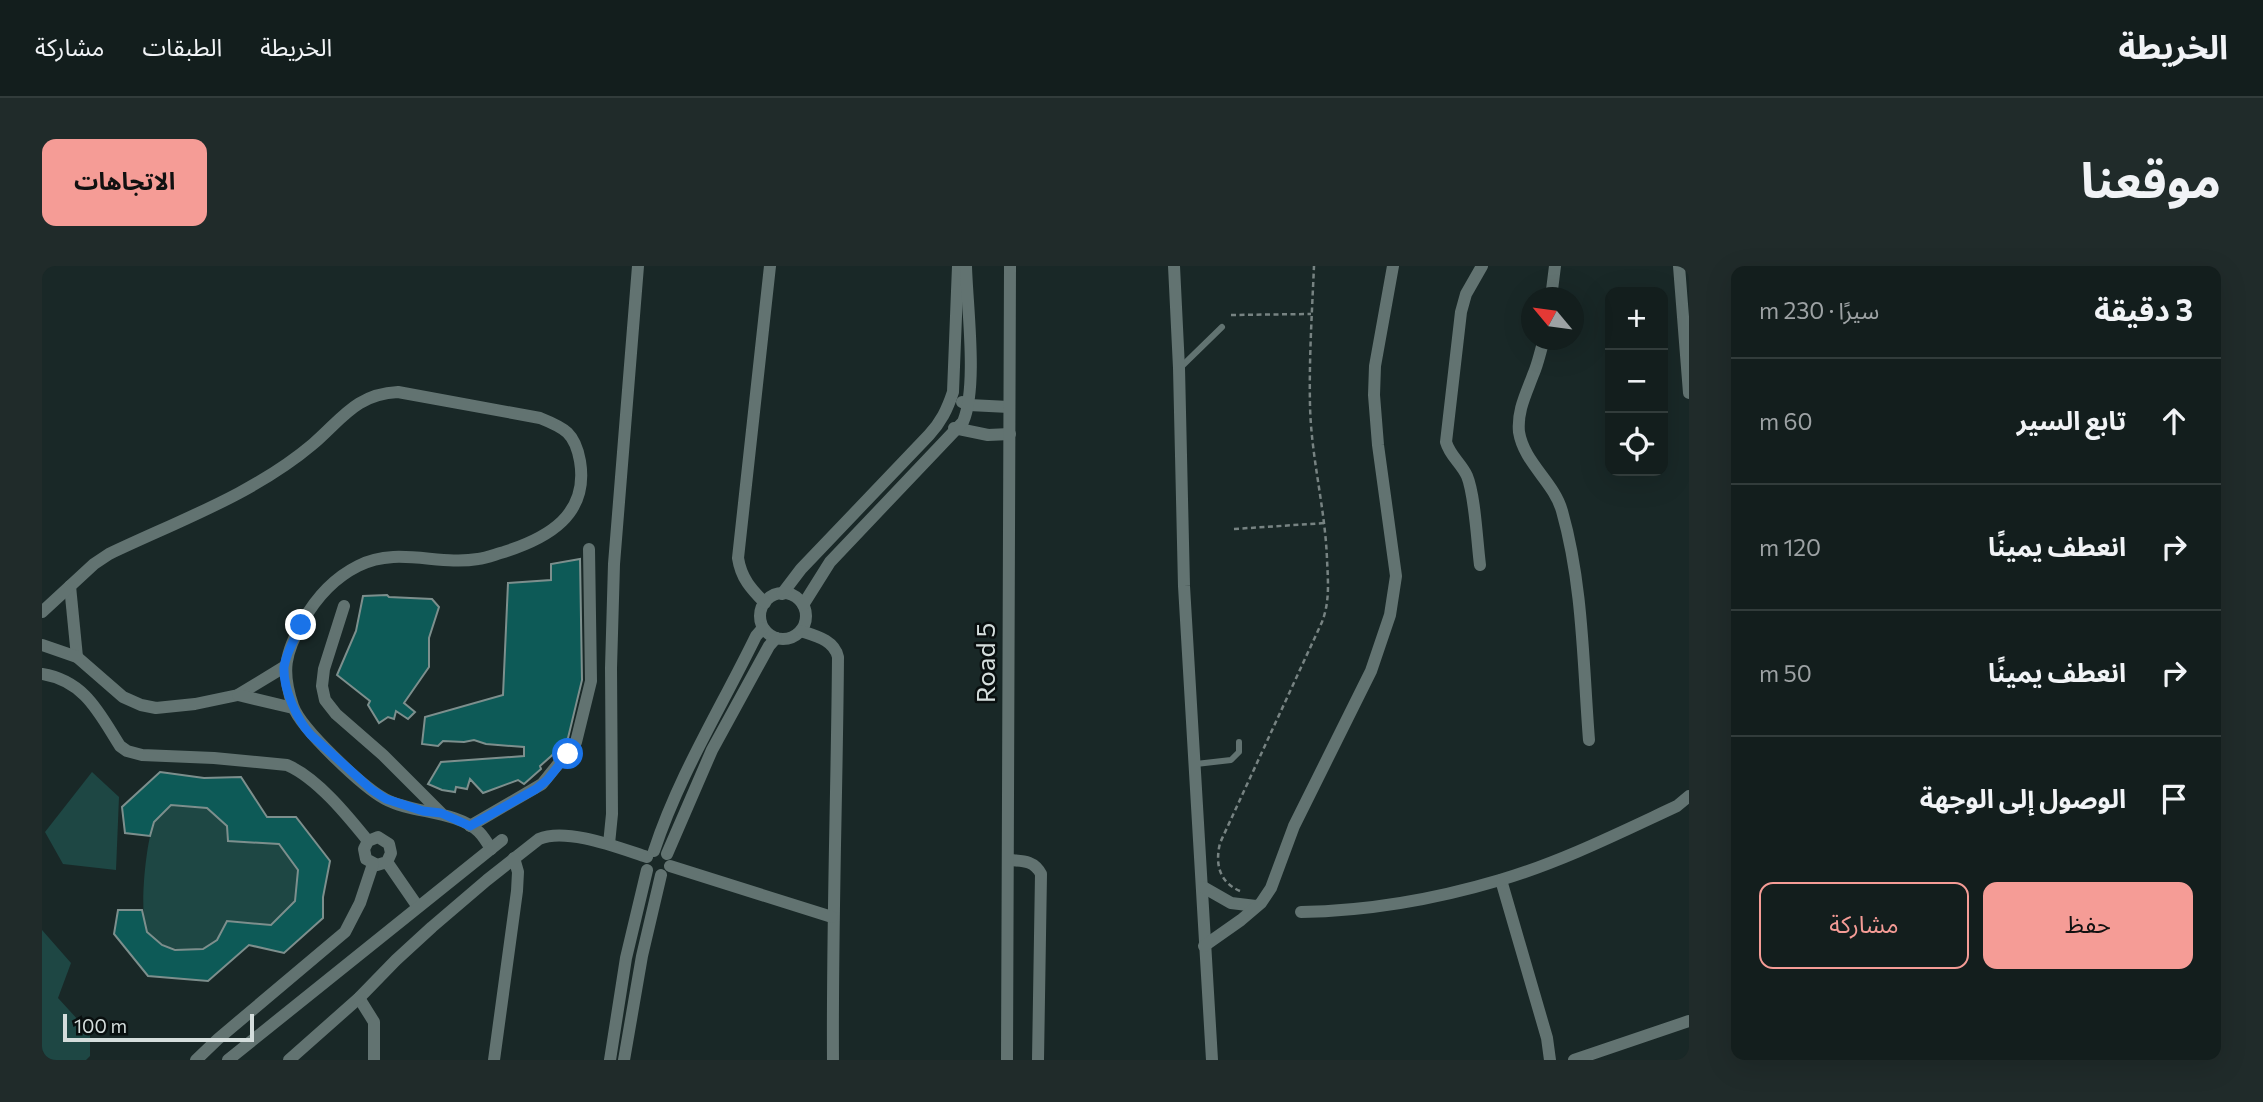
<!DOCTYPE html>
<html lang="ar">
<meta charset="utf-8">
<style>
:root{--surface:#131e1d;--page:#202b2a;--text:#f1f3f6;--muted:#9da2a4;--line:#323c3b;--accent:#f59c96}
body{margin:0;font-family:Commissioner,"Noto Sans Arabic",sans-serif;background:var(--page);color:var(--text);direction:rtl}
.controls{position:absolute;right:21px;top:21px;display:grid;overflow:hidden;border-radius:14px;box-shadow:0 7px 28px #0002}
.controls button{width:63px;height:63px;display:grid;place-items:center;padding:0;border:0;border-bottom:2px solid var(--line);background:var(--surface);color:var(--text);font:35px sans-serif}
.compass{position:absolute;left:1479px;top:21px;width:63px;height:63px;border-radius:50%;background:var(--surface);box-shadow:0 7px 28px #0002;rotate:299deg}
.scale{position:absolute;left:21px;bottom:18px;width:191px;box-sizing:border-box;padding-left:7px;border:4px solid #d4dddc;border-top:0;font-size:19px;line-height:24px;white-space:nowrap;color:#d4dddc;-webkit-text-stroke:5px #090f0f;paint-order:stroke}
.stop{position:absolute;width:21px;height:21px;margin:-16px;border:5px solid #1a73e8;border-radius:50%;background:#fff}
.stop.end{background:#1a73e8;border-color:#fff;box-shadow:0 2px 7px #0008}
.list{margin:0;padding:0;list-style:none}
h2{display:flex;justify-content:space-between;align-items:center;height:91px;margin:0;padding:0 28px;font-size:30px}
h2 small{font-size:23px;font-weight:400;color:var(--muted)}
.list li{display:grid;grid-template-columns:46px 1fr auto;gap:21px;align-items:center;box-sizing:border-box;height:126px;padding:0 28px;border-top:2px solid var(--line)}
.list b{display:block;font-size:26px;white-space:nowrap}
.list em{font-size:23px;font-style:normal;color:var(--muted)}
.actions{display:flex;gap:14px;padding:21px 28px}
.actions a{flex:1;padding:16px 0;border:2px solid var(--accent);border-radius:14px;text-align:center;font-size:24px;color:var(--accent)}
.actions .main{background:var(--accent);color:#111}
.icon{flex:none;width:38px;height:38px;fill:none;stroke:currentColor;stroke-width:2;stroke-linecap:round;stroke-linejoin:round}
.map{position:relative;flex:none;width:1647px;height:794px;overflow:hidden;direction:ltr;border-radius:14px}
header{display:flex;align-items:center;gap:42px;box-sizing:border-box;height:98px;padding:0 35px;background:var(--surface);border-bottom:2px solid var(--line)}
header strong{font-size:33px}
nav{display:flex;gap:38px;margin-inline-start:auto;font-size:24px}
.intro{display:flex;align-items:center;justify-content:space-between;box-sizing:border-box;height:168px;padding:0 42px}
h1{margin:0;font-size:49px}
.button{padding:18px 32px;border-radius:14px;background:var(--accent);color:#111;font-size:24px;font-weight:700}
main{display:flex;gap:42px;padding:0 42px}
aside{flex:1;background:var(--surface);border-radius:14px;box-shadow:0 7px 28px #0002}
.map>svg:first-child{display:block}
</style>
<header>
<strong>الخريطة</strong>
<nav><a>الخريطة</a><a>الطبقات</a><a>مشاركة</a></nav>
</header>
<div class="intro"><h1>موقعنا</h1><a class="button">الاتجاهات</a></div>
<main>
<aside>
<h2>3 دقيقة<small>سيرًا · 230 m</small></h2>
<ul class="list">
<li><svg class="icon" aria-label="ahead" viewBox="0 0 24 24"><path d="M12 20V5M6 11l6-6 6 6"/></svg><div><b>تابع السير</b></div><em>60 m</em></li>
<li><svg class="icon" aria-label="right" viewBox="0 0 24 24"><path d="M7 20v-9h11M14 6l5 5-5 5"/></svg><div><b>انعطف يمينًا</b></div><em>120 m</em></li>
<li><svg class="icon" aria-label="right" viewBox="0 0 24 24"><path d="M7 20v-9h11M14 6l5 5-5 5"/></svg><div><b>انعطف يمينًا</b></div><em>50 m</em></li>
<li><svg class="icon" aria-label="arrive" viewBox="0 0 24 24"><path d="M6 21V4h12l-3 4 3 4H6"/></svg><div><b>الوصول إلى الوجهة</b></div></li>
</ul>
<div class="actions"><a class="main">حفظ</a><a>مشاركة</a></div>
</aside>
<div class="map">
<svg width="1647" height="794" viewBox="0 0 1647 794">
<rect width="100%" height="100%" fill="#192827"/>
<g fill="#1e4744">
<polygon points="50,506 77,531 74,604 21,598 3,566"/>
<path d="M129 539 165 542 185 560 237 578 257 604 253 635 229 659 185 655C182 661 179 670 175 674 159 691 119 685 106 667 96 652 104 577 111 560 114 552 123 545 129 539Z"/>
<polygon points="0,664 29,697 16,732 48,767 48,790 44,794 0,794"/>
</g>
<g fill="#0d5a57" stroke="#7d8f8d" stroke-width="2">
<polygon points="538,293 540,414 526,472 516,484 498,500 499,503 482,518 476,514 441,527 428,513 425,523 414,521 413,526 400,524 386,518 399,496 482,490 482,481 444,478 432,474 422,476 401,475 396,480 380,478 383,451 461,429 466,317 509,314 509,298"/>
<polygon points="345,329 347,331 390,333 397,341 387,372 387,401 362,437 373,446 366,453 354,445 352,453 346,451 337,457 326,439 328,435 295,409 314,365 321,330"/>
<polygon points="118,506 162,512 199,511 225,551 254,551 288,595 281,631 281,652 242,687 207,679 166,715 106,710 72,668 76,644 100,644 105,666 120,679 133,684 161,683 175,674 185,655 229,659 253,635 256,604 237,578 186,575 185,560 165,542 129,539 112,556 108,570 83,567 80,541"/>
</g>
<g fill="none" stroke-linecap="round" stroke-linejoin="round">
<g stroke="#778382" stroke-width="2.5" stroke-dasharray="5 3.5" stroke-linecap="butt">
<polyline points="1189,49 1269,48"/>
<polyline points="1192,263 1283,257"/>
<path d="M1198 625C1177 616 1173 598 1178 577L1280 356C1288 335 1286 316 1285 293 1283 241 1269 191 1268 139 1267 93 1270 46 1272 0"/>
</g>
<g stroke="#627371" stroke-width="6">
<polyline points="1139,101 1180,61"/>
<polyline points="1154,498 1189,494 1197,486 1197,476"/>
</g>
<g stroke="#627371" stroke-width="12">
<polyline points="1132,0 1137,102 1142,320 1170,794"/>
<polyline points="1637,0 1647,127"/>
<polyline points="1509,32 1513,0"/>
<path d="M1502 74C1498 86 1496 98 1491 109 1484 128 1475 145 1477 166 1482 197 1512 216 1520 245 1541 319 1541 398 1547 474"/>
<polyline points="920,136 927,139 967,141"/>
<polyline points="912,162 946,169 968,168"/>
<path d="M1438 299C1435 276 1433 229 1425 210 1419 197 1408 190 1404 176L1419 46 1424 28 1440 0"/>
<polyline points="28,320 35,391"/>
<circle cx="741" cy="350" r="23"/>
<path d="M740 328 759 303 887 169C899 156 905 144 911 126L916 0"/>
<path d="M723 337C709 323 699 312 696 292L728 0"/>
<path d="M761 339 788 296 921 156C936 121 925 40 924 0"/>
<polyline points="302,340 282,403 280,420 283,434 294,448 341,489 399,547"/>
<path d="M0 346 52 298 67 288C136 255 212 228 271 178 300 153 314 128 356 126L498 152C523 162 533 167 538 195 547 249 506 272 462 286 454 288 445 292 436 293 396 300 355 280 316 300 292 312 274 332 261 355 243 387 239 405 251 440 259 463 321 521 343 533 371 548 414 544 437 566 442 571 446 578 449 583"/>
<path d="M759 365C774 370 792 374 796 391 795 525 790 660 791 794"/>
<polyline points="0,379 35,391 81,431 99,439 114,442 153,438 196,429 242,401"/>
<path d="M0 408C43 415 57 447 78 480L85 485 100 489 172 492 245 499C275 512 305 549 326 575"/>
<polyline points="196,429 251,442"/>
<polyline points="428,560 500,518 534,476 549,415 547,283"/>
<polyline points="567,578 570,548 569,402 572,298 596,0"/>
<path d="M612 585C637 509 679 442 714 370L721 362"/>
<polyline points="625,588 670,484 727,380 734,372"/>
<path d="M967 594C980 595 992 594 999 608L996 794"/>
<polyline points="345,596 335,599 324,593 322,583 326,575 336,571 347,578 349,587 345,596 376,641"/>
<polyline points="628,600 790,651"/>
<polyline points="1459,614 1505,772 1508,794"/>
<polyline points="1161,621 1189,637 1214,640"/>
<path d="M1259 646C1325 645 1394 633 1458 614 1519 596 1577 567 1635 540L1647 530"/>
<polyline points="1162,680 1199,654 1219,637 1229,622 1252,560 1329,405 1348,349 1354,310 1336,179 1332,129 1333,100 1351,0"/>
<polyline points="317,732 332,756 332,794"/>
<polyline points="154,794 176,773 303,666 318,637 331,598"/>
<polyline points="186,794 460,574"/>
<path d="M247 794 317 732 354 694 390 661 445 614 497 573C524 561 577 582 605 591"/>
<polyline points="452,794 475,625 476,606 472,592"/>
<polyline points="568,794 584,692 605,604"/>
<polyline points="582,794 600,690 619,609"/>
<polyline points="965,794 968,0"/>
<polyline points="1532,794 1647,755"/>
</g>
</g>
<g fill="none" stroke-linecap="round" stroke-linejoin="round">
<path stroke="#1a73e8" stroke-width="9" d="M259 359C253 372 244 387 242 401 241 423 255 454 269 469L330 524 344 533 381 545 399 547 428 560 494 523 505 514 526 488"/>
</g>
<g text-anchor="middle" stroke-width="5" stroke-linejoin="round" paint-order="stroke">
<g font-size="26" fill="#d4dddc" stroke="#090f0f">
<text transform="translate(944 397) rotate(-90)" y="9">Road 5</text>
</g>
</g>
</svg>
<div class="controls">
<button>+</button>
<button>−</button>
<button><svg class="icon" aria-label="locate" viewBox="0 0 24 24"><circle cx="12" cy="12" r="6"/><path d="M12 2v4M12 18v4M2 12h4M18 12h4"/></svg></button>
</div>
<svg class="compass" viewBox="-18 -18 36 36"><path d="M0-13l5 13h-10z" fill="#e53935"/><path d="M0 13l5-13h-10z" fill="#9da2a4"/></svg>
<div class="scale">100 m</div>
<div class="stop" style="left:526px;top:488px"></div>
<div class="stop end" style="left:259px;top:359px"></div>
</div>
</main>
